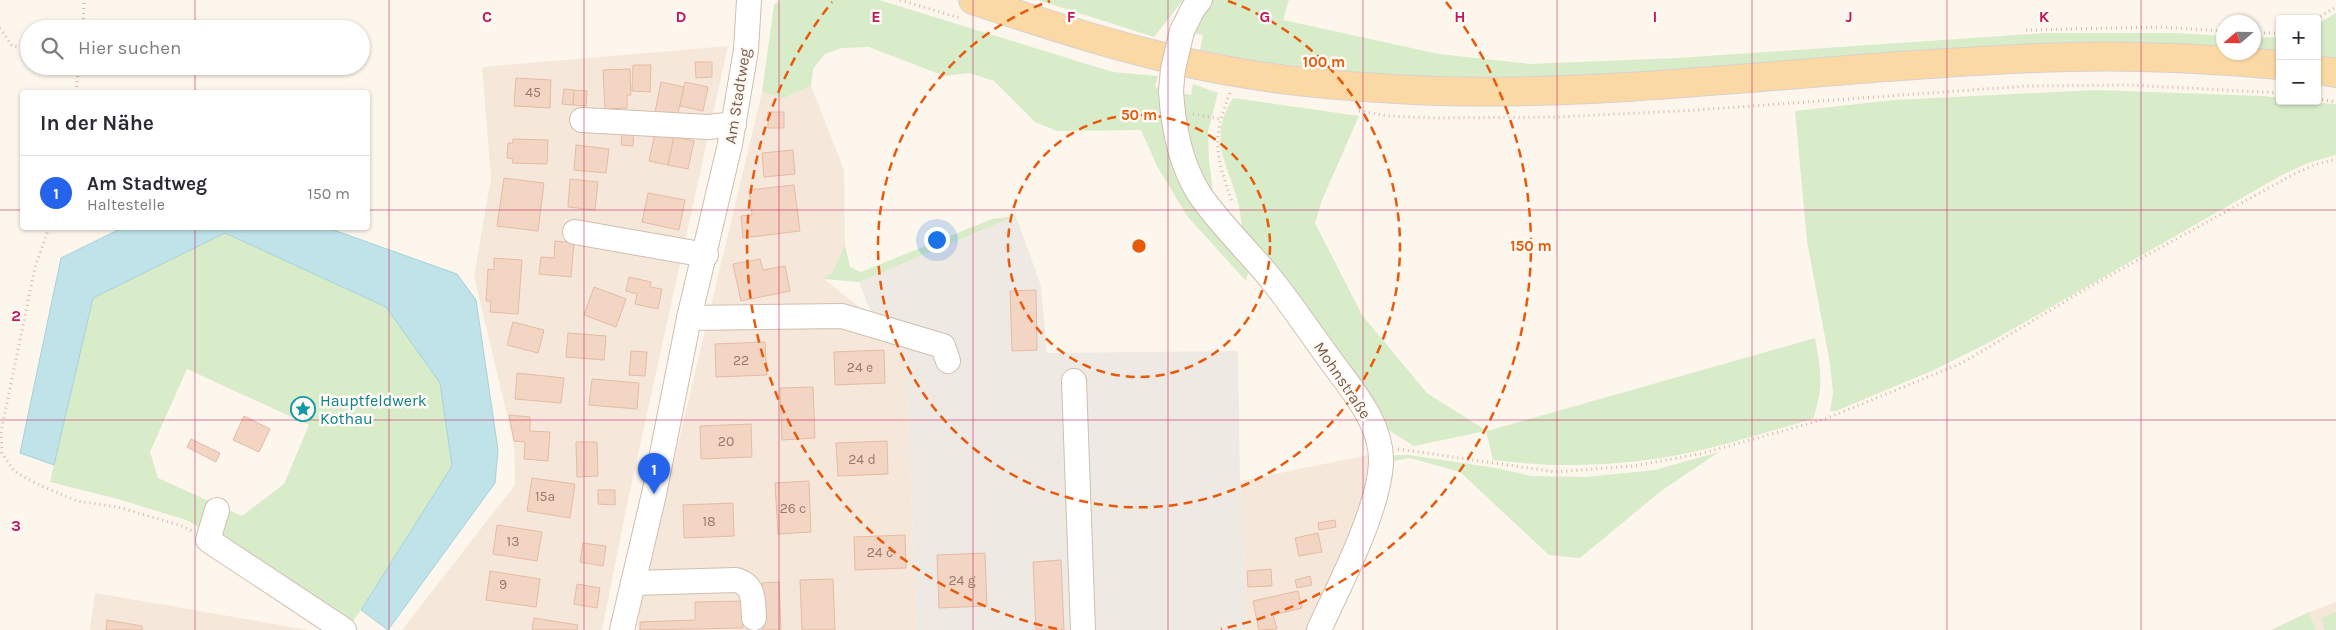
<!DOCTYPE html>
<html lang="de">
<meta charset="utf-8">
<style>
:root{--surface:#fff;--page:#f2f2f3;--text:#2b2b33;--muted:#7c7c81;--line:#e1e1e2;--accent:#2563eb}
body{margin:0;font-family:Karla,sans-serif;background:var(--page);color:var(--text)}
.controls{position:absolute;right:15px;top:15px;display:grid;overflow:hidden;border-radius:5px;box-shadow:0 1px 4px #0004}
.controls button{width:45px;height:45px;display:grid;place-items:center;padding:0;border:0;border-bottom:1px solid var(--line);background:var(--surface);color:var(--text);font:25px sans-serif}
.compass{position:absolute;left:2216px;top:15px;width:45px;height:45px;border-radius:50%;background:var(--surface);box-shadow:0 1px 4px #0004;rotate:250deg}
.you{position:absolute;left:936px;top:239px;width:18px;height:18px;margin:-12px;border:4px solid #fff;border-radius:50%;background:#1a73e8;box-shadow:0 0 0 8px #1a73e833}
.badge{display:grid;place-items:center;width:32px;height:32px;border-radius:50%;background:var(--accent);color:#fff;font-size:16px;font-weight:700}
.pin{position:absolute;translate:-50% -41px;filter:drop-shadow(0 1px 2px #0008)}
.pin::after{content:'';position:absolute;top:26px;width:18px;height:15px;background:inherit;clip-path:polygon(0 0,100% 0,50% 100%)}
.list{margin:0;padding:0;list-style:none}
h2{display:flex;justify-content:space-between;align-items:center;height:65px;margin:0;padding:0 20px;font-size:21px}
h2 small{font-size:16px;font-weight:400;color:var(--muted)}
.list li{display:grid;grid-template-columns:32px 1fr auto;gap:15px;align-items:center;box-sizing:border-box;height:75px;padding:0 20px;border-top:1px solid var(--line)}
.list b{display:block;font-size:19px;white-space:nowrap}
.list p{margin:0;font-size:16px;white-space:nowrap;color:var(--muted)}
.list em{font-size:16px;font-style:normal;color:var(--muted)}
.icon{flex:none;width:28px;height:28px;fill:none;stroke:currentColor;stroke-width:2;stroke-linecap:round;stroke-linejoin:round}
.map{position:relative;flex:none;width:2336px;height:630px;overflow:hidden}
.search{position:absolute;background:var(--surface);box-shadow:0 1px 4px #0004;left:20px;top:20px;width:350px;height:55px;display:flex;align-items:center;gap:12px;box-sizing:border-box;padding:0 18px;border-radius:28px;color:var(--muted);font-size:19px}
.panel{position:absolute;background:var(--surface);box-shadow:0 1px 4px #0004;left:20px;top:90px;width:350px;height:140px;border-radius:5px}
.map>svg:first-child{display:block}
</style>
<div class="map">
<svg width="2336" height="630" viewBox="0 0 2336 630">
<rect width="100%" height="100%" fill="#fdf6ec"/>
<g fill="#f5e8da">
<polygon points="728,46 628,500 602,630 402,630 515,485 514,444 474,276 491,178 482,67"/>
<polygon points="811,86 844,170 845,245 832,273 824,279 873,318 904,324 917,630 637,630 642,595 762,92 784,98"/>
<polygon points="1373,454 1369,485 1307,630 1247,630 1240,481"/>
<polygon points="95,593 309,630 90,630"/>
<polygon points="2336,602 2336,630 2316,630 2309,612"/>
</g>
<polygon fill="#efe9e4" points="1016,216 1041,286 1047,353 1238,351 1240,481 1247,630 917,630 904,324 873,318 859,282"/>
<g fill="#d8ecc9" fill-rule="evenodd">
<polygon points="781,0 879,0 1113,72 1158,76 1155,87 1163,89 1161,114 1169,146 1249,269 1246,281 1187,216 1157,166 1141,130 1057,131 1035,122 994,81 969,73 944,76 869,47 841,48 825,54 813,69 811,86 784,98 762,92 774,5"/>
<polygon points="1038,0 1183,0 1154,37"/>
<polygon points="1210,0 1289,0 1283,20 1439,54 1530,64 1678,58 2045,33 2176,33 2223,36 2224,50 1702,70 1462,83 1260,62 1200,50 1203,35 1193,33"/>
<polygon points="2336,13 2336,60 2317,57 2317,24"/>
<polygon points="2280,37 2280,53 2254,51 2254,38"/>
<polygon points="1193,84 1218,93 1208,131 1209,160 1214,199 1201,180 1184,131 1181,93 1191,95"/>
<polygon points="2095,90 2263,96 2280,98 2280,101 2336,104 2336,155 2308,163 2282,175 1990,342 1934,370 1836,411 1830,411 1833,393 1830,364 1807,241 1795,111 1894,100"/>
<path d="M1233 98 1359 116 1322 200 1315 223 1362 315 1427 393 1487 431 1815 338C1821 370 1824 387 1813 419 1755 435 1698 455 1638 461 1589 467 1542 466 1493 460L1486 431 1414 446 1385 428 1243 241C1242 229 1241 217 1239 206 1229 164 1206 141 1233 98Z"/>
<polygon points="1016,216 859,282 823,279 832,273 845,245 850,267 861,272 992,219"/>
<path d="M225 233 386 307 440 383 452 466 351 625 226 542 186 520 118 499 50 482 92 298ZM187 369 309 425 284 484 242 516 158 478 150 452Z"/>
<polygon points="1719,452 1661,491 1580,558 1549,555 1460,472 1410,458 1388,462 1389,458 1396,455 1409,455 1496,468 1531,476 1586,477 1655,470"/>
<polygon points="2309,612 2316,630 2271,630"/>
<polygon points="2336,612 2336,630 2325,630 2321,618"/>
</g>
<polygon fill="#bfe3e8" stroke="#a5d3da" points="122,228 328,228 457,274 476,300 498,450 495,483 388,630 361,610 452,466 440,383 386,307 225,233 93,298 54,465 20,453 61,258"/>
<g fill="#f3d5c3" stroke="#e6bba3">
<polygon points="695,62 712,62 712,77 696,78"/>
<polygon points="633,65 651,65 650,92 632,91"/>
<polygon points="630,69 631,95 627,95 627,108 605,109 603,70"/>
<polygon points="516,78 551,80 550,108 514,106"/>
<polygon points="661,82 684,87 677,117 655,112"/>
<polygon points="685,82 708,87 703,111 680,106"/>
<polygon points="564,89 574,90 573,105 562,104"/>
<polygon points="574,90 587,91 586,106 573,105"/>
<rect x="768" y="112" width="16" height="16"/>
<polygon points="622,130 634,131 633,146 621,145"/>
<polygon points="655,133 674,137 668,165 649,161"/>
<polygon points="674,137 694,141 688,169 668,165"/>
<polygon points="513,139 548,140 547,164 512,163 513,159 507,158 508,143 513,143"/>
<polygon points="576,145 609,149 606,173 574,170"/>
<polygon points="793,150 795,174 764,177 762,153"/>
<polygon points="504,178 544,183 538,231 497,226"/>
<polygon points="570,179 598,182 595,210 568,207"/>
<polygon points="794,185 800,231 743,238 741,216 752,215 749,190"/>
<polygon points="648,193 685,200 679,230 642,222"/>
<polygon points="555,241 574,243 571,277 539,274 541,257 554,258"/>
<polygon points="494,258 522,260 518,314 490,312 491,301 486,301 488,269 494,270"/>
<polygon points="760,259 763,270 785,266 790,291 741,301 733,264"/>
<polygon points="629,277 651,282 650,287 662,289 658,309 635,304 637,294 626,291"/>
<polygon points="594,287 626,299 616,327 584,315"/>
<polygon points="1036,290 1037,350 1012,351 1010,291"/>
<polygon points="513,322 544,330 538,353 507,345"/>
<polygon points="568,333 606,336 604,360 566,357"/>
<polygon points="765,342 767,375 716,377 715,344"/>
<polygon points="884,350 885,383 835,385 834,352"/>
<polygon points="631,351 647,352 645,376 629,375"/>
<polygon points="517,373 564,378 561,403 515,399"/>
<polygon points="592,379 639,383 637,409 589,405"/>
<polygon points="813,387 815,438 782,440 780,388"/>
<polygon points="509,415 530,417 530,431 550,432 548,461 524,459 525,442 514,441"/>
<polygon points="244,416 270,429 259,452 233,440"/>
<polygon points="751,424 752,457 701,459 700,426"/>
<polygon points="191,439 220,453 216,462 187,447"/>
<polygon points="887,441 888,474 838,476 836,443"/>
<polygon points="576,442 597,442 598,476 577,477"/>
<polygon points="532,478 575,484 570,518 527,511"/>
<polygon points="809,481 811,532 778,534 775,483"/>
<polygon points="598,490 615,490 615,505 598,504"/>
<polygon points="733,503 734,536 684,538 683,505"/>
<polygon points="1335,520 1336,527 1319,530 1318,523"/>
<polygon points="497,525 542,532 537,561 493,554"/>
<polygon points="1318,533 1322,552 1299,556 1295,538"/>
<polygon points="905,535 906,568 855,570 854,537"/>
<polygon points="583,543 606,546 603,566 580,562"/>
<polygon points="985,553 987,606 939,608 937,555"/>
<polygon points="1061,560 1064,630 1036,630 1033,562"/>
<polygon points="1271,569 1272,586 1248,587 1247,571"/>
<polygon points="490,571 540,579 536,607 486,600"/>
<polygon points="1310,576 1312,585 1297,588 1295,580"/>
<polygon points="833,579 835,630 802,630 800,580"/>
<polygon points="779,582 781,630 763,630 762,583"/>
<polygon points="577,584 600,588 597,608 574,604"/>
<polygon points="1298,591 1302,608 1273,615 1277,629 1259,630 1253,601"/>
<polygon points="742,601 743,628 640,630 640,622 695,620 695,602"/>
<polygon points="534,618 578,625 577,630 532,630"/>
<polygon points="107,620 142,626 142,630 106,630"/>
</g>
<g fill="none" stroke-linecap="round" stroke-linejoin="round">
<defs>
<g id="minor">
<polyline points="1182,31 1193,9 1200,0"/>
<path d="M1171 91C1173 125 1180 162 1198 192 1219 224 1247 249 1271 279 1292 305 1311 334 1331 361 1353 391 1383 425 1381 464 1378 512 1339 586 1319 630"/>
<polyline points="582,120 708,127 734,124"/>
<polyline points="575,232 706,255"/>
<polyline points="689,318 842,316 943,346 948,361"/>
<polyline points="1074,381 1083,630"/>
<polyline points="217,510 208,540 344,630"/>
<path d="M633 583 736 580C755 585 753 601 754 618"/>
<polyline points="622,630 654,494 689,318 730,144 746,50 749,0"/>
</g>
<g id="major">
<path d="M973 0C1060 29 1150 58 1241 73 1297 83 1356 87 1413 90 1581 98 1748 76 1916 65 1990 60 2066 55 2141 57 2187 58 2234 61 2280 65"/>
<polyline points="2317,70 2336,73"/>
</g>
</defs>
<use href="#minor" stroke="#d1beb0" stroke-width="26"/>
<use href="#major" stroke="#dad1cd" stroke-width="30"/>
<g stroke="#d9b8a5" stroke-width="3" stroke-dasharray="1 4" stroke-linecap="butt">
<polyline points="900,0 960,18"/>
<polyline points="2316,19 2336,7"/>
<polyline points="0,28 12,46 29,48"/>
<polyline points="83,29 84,0"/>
<polyline points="2026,30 2159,27 2224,31"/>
<polyline points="2254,33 2280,33"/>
<polyline points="76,92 79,66"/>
<path d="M1230 93C1211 140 1216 155 1232 202"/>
<polyline points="2317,99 2336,102"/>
<polyline points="1359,111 1389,116 1433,118 1561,117 1697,110 2025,86 2131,85 2280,93"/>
<polyline points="1193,114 1220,119"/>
<polyline points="49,228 35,267 1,432 2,453 14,471 35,483 77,501 118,507 182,526 192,531"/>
<polyline points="1398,449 1556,472 1633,466 1704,453 1825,419 1962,363 2091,286 2294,174 2314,165 2336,159"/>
</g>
<use href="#minor" stroke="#fff" stroke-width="24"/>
<use href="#major" stroke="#fbd9a5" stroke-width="28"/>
<defs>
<polyline id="minor-bridge" points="1171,91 1173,69 1182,31"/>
</defs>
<use href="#minor-bridge" stroke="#d1beb0" stroke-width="26" stroke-linecap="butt"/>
<use href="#minor-bridge" stroke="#fff" stroke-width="24"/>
</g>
<path fill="none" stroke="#c2185b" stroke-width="1" stroke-opacity="0.55" d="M195 0V29M389 0V630M584 0V630M779 0V630M973 0V630M1168 0V630M1363 0V630M1557 0V630M1752 0V630M1947 0V630M2141 0V630M195 66V92M0 210H22M368 210H2336M195 228V630M0 420H2336"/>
<g fill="none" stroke="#e8590c" stroke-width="2.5" stroke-dasharray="9 6">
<circle cx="1139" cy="246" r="131"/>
<path d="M1228 1A261 261 0 1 1 1050 1"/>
<path d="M1057 629A392 392 0 0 1 832 2M1446 2A392 392 0 0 1 1221 629"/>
</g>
<defs>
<symbol id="sight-ring" viewBox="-11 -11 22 22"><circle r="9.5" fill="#fffaf3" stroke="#0f9aa8" stroke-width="1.5"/><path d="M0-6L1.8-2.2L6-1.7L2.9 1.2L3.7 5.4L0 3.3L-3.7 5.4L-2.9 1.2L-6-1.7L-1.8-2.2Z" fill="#0f9aa8"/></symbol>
</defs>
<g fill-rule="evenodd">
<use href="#sight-ring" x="289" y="395" width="28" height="28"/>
</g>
<g text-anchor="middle" stroke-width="5" stroke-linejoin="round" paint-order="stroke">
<g font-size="14" fill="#987a6a">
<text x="533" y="97">45</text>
<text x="741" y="365">22</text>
<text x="860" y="372">24 e</text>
<text x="726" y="446">20</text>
<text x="862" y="464">24 d</text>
<text x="545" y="501">15a</text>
<text x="793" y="513">26 c</text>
<text x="709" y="526">18</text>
<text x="513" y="546">13</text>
<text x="880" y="557">24 c</text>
<text x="962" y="585">24 g</text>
<text x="503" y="589">9</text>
</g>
<g font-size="16" fill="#7a5c4d" stroke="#fffaf3">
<text transform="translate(737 96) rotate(-81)" y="6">Am Stadtweg</text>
<text transform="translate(1343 380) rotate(56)" y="6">Mohnstraße</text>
</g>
<g font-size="16" fill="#0d838f" stroke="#fffaf3" text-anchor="start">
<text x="320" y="406">Hauptfeldwerk<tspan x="320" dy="18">Kothau</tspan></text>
</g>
</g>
<g font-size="16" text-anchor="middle" font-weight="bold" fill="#c2185b" stroke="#fffaf3" stroke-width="5" stroke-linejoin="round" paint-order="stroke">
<text x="487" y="22">C</text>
<text x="681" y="22">D</text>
<text x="876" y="22">E</text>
<text x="1071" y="22">F</text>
<text x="1265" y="22">G</text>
<text x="1460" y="22">H</text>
<text x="1655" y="22">I</text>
<text x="1849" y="22">J</text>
<text x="2044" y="22">K</text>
<text x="16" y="321">2</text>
<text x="16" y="531">3</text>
</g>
<circle cx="1139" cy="246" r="8" fill="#e8590c" stroke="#fffaf3" stroke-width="2.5"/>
<g font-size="15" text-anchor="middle" font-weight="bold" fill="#e8590c" stroke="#fffaf3" stroke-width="5" stroke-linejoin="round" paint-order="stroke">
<text x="1324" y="67">100 m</text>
<text x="1139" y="120">50 m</text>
<text x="1531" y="251">150 m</text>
</g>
</svg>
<div class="controls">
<button>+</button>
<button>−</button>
</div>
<svg class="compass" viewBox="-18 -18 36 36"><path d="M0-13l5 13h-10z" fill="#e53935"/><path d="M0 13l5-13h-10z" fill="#7c7c81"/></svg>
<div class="you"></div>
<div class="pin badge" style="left:654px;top:494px">1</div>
<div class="search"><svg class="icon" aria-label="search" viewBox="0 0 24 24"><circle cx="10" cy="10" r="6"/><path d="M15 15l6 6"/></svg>Hier suchen</div>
<section class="panel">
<h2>In der Nähe<small></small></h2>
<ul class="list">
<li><span class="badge">1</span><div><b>Am Stadtweg</b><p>Haltestelle</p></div><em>150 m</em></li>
</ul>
</section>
</div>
